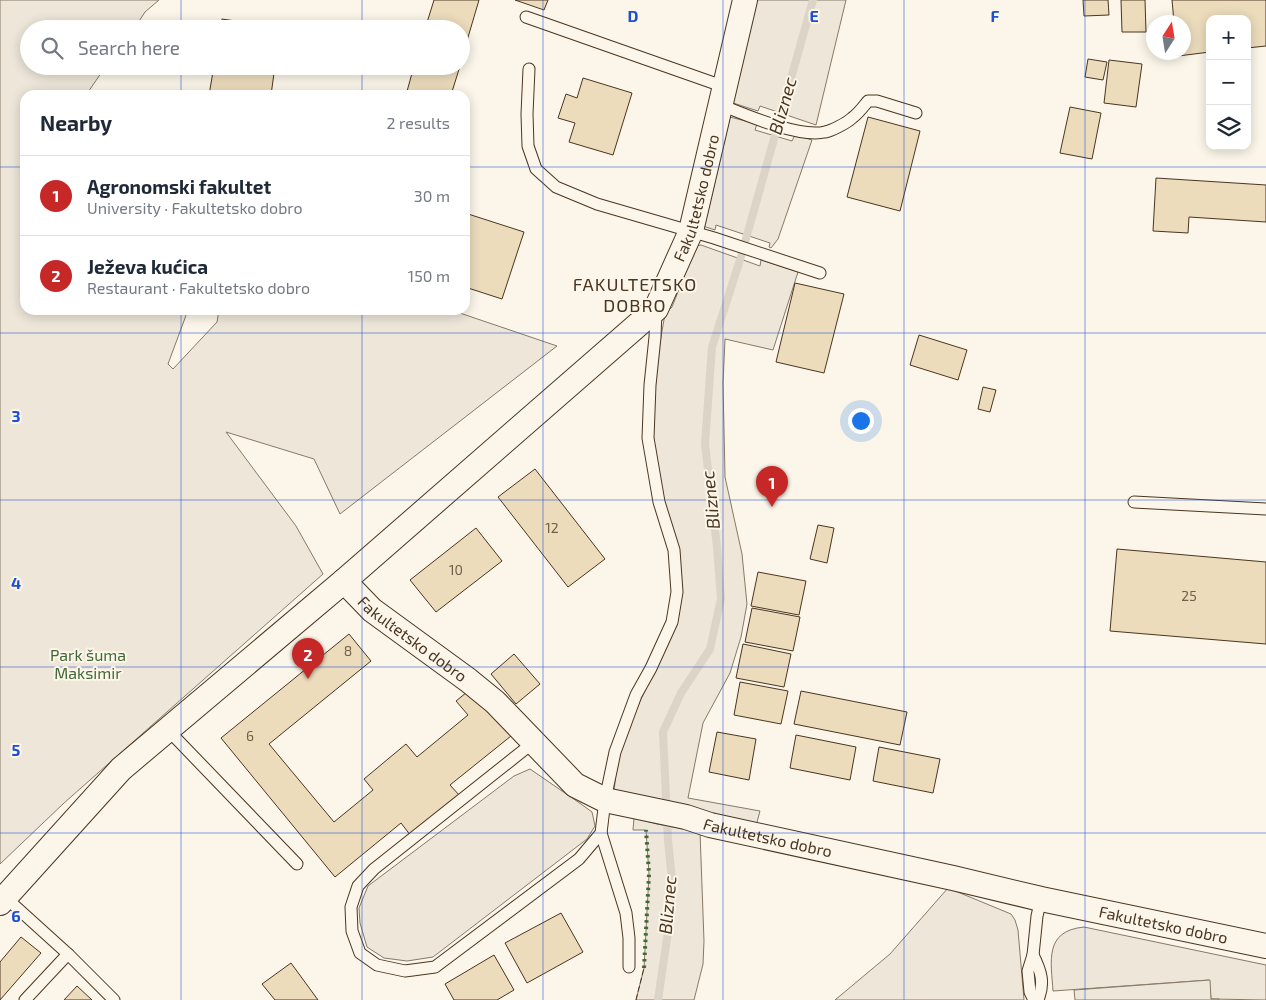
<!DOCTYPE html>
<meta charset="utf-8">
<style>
:root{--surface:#fff;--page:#f6f6f7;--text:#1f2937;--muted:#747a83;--line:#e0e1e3;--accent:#c62828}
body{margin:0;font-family:"Exo 2",sans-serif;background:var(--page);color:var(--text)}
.controls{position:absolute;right:15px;top:15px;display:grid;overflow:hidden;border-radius:10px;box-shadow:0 2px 12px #0003}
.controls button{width:45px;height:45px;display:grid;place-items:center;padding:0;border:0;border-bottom:1px solid var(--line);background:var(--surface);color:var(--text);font:25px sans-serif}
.compass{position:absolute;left:1146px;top:15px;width:45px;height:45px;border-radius:50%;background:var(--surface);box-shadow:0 2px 12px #0003;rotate:12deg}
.you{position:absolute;left:860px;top:420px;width:18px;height:18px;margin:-12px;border:4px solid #fff;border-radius:50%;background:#1a73e8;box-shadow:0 0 0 8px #1a73e833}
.badge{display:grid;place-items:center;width:32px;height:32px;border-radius:50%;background:var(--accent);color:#fff;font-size:16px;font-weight:700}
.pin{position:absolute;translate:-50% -41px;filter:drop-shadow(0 1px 2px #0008)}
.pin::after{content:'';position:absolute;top:26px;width:18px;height:15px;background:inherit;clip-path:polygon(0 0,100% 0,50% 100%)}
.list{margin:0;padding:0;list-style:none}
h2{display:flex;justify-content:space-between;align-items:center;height:65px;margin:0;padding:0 20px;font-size:21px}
h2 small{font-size:16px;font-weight:400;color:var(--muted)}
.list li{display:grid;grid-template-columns:32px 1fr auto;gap:15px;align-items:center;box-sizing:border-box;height:80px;padding:0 20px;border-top:1px solid var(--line)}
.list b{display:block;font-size:19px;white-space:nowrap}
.list p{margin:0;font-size:16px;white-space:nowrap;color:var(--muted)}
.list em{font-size:16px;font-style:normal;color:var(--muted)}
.icon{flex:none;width:28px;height:28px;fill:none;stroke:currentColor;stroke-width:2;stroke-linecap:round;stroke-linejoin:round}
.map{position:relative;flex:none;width:1266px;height:1000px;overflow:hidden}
.search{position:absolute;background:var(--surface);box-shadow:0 2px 12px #0003;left:20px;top:20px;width:450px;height:55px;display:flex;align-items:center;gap:12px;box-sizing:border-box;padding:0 18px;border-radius:28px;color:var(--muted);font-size:19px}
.panel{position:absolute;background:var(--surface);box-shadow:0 2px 12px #0003;left:20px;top:90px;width:450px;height:225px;border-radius:15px}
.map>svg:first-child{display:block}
</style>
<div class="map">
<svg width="1266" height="1000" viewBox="0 0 1266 1000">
<rect width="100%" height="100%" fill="#fbf6e9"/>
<g fill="#ede6d9" stroke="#887966">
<polygon points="0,0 159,0 145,12 134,29 29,29 29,66 106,66 86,95 25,95 25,310 188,310 168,364 173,369 217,322 219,310 451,310 557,346 340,514 314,459 226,432 296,526 323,574 64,803 0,864"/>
<polygon points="756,0 846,0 816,125 760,106 758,111 733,103"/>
<polygon points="730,117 757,124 755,130 792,141 795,135 812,140 778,239 771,248 769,247 770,243 716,225 715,230 703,226 707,216"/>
<path d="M701 245 760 266 761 260 798 272 773 350 725 339 723 383 725 477 742 554 747 604 741 637 730 673 703 723 688 798 760 811 756 826 614 794C615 777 617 760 623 744 637 703 658 664 677 624L679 614V586L661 495 653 433 655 371 665 314 672 307 696 246Z"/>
<polygon points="530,769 581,804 592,812 595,826 587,839 433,957 407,961 384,958 367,947 360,923 359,908 368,886 514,776"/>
<polygon points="634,818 657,824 700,832 704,941 703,964 694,1000 636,1000 644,968 649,874 646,830 633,830"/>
<polygon points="948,888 1011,914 1015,920 1018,930 1024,1000 835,1000 890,954"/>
<path d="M1084 927 1266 965V1000L1211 999 1209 980 1053 991C1051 961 1044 931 1084 927Z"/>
</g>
<polygon fill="#ede7d9" stroke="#887966" points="1210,980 1211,999 1219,999 1219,1000 1075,1000 1074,990"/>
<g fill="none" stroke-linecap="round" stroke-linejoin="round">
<polyline stroke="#dcd4c6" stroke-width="8" points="658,1000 669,925 672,880 668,840 663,732 681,693 710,649 721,599 717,547 705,444 712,347 740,260 813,0"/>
</g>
<g fill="#ecdcbc" stroke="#4a3520">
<polygon points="434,0 479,0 461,61 461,29 425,29"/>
<polygon points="515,0 548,0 544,10"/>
<polygon points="1083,0 1108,0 1109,15 1084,16"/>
<polygon points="1121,0 1145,0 1146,32 1122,32"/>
<polygon points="1172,0 1266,0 1266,46 1247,48 1247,19 1210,19 1210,52 1178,56 1178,52 1184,52 1184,22 1174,22"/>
<polygon points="222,19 282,28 220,29"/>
<polygon points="1088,59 1107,62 1103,80 1085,77"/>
<polygon points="1109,60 1142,64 1136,107 1104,103"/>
<polygon points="214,66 275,66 271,95 209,95"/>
<polygon points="414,66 460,66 451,95 406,95"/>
<polygon points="583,78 632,93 613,155 569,142 575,123 558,118 566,94 577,98"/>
<polygon points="1070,107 1101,113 1092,159 1060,153"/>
<polygon points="868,117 920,131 900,211 847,197"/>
<polygon points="1156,178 1266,185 1266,222 1189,217 1188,233 1153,231"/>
<polygon points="465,213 524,232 502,299 465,287"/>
<polygon points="795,283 844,294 824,373 776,362"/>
<polygon points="919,335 967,350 958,380 910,365"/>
<polygon points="983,387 996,390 990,412 978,409"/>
<polygon points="535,469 605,559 568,587 498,497"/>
<polygon points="818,525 834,528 827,563 810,559"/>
<polygon points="476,528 502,561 436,612 410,580"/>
<polygon points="1117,549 1266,562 1266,644 1110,631"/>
<polygon points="758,572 806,581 799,615 751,606"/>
<polygon points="752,608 800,617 793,651 745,642"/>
<polygon points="349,634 371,661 269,744 334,822 373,790 364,779 406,744 417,757 468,715 456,701 472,688 511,736 450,785 460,796 411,836 401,823 335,877 221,738"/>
<polygon points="743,644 791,654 784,687 736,678"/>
<polygon points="514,654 540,684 516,704 491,674"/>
<polygon points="740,682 788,691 781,724 734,715"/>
<polygon points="801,691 907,712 900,745 794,724"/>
<polygon points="717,732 756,739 749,780 709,772"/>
<polygon points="796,735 856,747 850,780 790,768"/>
<polygon points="879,747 940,759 933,793 873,781"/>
<polygon points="561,913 583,952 527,983 505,943"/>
<polygon points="21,937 41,953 0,1000 0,962"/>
<polygon points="494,955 514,990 497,1000 454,1000 445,984"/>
<polygon points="291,963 318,1000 275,1000 262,984"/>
<polygon points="77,986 92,1000 64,1000"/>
</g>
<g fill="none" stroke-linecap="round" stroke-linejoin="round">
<defs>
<g id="service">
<polyline points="526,17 725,87"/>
<polyline points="529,69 527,114 528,146 536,169 556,187 597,204 714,238 820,273"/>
<path d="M721 105C746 115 799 138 825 132 831 131 847 123 852 118 858 114 863 107 868 101H877L916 113"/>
<polyline points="1134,502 1266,509"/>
<polyline points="168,730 297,864"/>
<polyline points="534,742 374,869 358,886 351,907 352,931 360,953 377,965 405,971 435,967 579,859 601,833 605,800 615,752 636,695 651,668 672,622 677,592 674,550 659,502 648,438 650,385 655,337 656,311"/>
<polyline points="601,833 626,913 629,938 629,967"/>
<polyline points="5,897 68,954 114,1000"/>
<path d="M1033 955C1041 971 1045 983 1038 1000"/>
<polyline points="25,1000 68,954"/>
<polyline points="1034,1000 1030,992 1028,971 1033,955 1037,916 1041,899"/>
</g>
<g id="minor">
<path id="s1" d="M344 581 372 610 468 680 495 702 575 785 605 800 686 817 710 825 953 878 1041 899 1266 946"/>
<path id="s2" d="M0 903 121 769 344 581 656 309 691 231 745 0"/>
</g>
</defs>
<use href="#service" stroke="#4a3520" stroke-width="13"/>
<use href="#minor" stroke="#4a3520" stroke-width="26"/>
<use href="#service" stroke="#fbf6e9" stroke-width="11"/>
<use href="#minor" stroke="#fbf6e9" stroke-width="24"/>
<polyline stroke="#436837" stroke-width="4" stroke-dasharray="2.5 4" stroke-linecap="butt" points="644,968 649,874 646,830"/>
<polyline stroke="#4a3520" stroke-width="1" stroke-dasharray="6 2.5" stroke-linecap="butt" points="636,1000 644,968"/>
</g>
<path fill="none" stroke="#1d4ed8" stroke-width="1" stroke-opacity="0.55" d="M181 0V29M362 0V29M543 0V1000M723 0V1000M904 0V1000M1085 0V1000M181 66V95M362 66V95M0 167H25M465 167H1266M181 310V1000M362 310V1000M0 333H1266M0 500H1266M0 667H1266M0 833H1266"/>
<g text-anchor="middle" stroke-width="4" stroke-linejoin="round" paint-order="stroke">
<g font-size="14" fill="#725f47">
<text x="552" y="533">12</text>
<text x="456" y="575">10</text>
<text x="1189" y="601">25</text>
<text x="348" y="656">8</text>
<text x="250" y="741">6</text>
</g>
<g font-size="16" fill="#4a3520" stroke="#fbf6e9">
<text dy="6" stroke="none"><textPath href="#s2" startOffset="1005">Fakultetsko dobro</textPath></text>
<text dy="6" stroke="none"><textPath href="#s1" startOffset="90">Fakultetsko dobro</textPath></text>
<text dy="6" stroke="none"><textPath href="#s1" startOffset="510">Fakultetsko dobro</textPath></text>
<text dy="6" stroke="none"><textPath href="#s1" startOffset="915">Fakultetsko dobro</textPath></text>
</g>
<g font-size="16" fill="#436837" stroke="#fbf6e9">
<text x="88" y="661">Park šuma<tspan x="88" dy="18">Maksimir</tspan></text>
</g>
<g font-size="18" font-style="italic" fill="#4a3520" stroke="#fbf6e9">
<text transform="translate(783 106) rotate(-74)" y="6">Bliznec</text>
<text transform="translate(711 500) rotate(-96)" y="6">Bliznec</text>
<text transform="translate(668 905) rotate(-85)" y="6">Bliznec</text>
</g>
<g font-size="18" letter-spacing="1" fill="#4a3520" stroke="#fbf6e9">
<text x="635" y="291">FAKULTETSKO<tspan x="635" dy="21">DOBRO</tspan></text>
</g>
</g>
<g font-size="16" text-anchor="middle" font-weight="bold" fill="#1d4ed8" stroke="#fbf6e9" stroke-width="4" stroke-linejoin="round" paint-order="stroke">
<text x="633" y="22">D</text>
<text x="814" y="22">E</text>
<text x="995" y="22">F</text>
<text x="16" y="422">3</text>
<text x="16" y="589">4</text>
<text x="16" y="756">5</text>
<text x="16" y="922">6</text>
</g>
</svg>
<div class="controls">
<button>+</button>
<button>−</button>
<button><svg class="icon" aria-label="layers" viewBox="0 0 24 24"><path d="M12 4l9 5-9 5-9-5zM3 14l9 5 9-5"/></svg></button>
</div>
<svg class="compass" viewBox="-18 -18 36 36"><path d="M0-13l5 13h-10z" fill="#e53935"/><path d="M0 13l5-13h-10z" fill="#747a83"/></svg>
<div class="you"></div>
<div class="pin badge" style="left:772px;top:507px">1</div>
<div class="pin badge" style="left:308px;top:679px">2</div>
<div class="search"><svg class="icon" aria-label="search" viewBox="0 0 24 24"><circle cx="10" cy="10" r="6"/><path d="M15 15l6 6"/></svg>Search here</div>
<section class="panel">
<h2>Nearby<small>2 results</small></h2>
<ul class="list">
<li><span class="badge">1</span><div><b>Agronomski fakultet</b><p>University · Fakultetsko dobro</p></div><em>30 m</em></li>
<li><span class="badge">2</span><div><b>Ježeva kućica</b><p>Restaurant · Fakultetsko dobro</p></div><em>150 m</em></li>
</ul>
</section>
</div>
